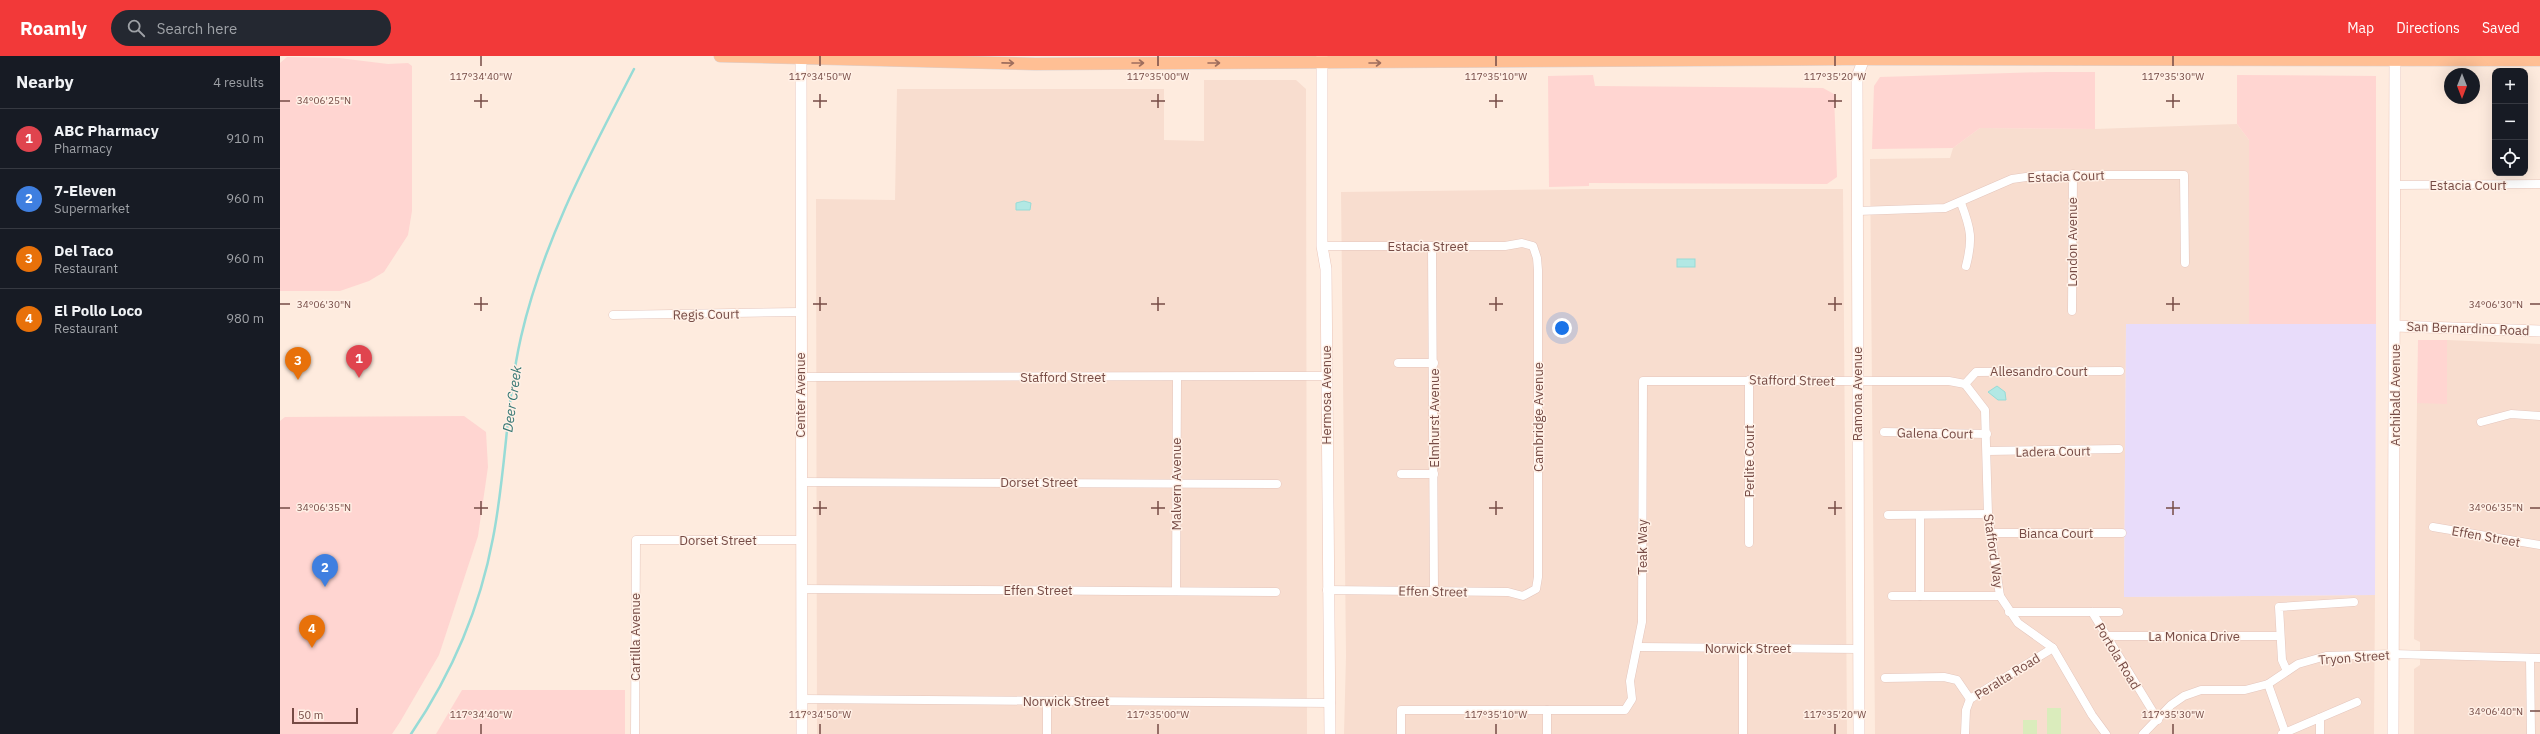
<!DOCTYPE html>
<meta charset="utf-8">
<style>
:root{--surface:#171b24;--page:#242831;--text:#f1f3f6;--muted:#9ea1a6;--line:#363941;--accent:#f23939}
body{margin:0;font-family:"IBM Plex Sans",sans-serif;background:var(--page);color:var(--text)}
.controls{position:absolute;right:12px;top:12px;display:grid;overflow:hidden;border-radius:8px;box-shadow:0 4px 16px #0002}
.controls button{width:36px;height:36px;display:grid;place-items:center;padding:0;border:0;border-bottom:1px solid var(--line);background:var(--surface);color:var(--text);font:20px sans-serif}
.compass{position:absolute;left:2164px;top:12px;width:36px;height:36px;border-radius:50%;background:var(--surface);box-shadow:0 4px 16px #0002;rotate:180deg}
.scale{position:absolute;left:12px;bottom:10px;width:66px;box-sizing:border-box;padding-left:4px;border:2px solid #764b45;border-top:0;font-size:11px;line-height:14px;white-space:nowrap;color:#764b45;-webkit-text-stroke:3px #fff0e6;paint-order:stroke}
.you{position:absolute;left:1282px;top:272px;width:14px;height:14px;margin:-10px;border:3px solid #fff;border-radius:50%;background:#1a73e8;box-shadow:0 0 0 6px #1a73e833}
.badge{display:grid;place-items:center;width:26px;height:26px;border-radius:50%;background:var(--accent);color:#fff;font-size:13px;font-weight:700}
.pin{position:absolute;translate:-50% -33px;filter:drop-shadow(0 1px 2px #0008)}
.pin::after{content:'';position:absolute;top:21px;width:14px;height:12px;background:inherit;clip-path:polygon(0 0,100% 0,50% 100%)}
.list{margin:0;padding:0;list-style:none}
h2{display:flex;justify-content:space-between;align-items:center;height:52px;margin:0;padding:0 16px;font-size:17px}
h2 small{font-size:13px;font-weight:400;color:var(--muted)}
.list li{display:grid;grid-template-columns:26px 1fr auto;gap:12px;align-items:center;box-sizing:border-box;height:60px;padding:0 16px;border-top:1px solid var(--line)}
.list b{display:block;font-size:15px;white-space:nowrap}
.list p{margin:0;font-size:13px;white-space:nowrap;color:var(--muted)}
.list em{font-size:13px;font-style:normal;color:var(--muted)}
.icon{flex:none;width:22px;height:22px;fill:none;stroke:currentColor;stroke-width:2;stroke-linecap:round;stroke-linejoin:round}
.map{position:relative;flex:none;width:2260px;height:678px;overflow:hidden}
header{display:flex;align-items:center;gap:24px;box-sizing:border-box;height:56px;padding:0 20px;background:var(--accent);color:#fff}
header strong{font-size:19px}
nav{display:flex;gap:22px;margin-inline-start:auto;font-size:14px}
.search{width:280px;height:36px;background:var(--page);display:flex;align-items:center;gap:10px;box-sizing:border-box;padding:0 14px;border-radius:22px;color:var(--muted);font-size:15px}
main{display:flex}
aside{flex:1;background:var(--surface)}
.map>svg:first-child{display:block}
</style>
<header>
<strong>Roamly</strong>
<div class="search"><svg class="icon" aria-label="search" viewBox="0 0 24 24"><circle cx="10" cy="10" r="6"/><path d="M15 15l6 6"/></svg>Search here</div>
<nav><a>Map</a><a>Directions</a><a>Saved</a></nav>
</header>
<main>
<aside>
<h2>Nearby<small>4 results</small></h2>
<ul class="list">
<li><span class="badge" style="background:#e0444e">1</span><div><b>ABC Pharmacy</b><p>Pharmacy</p></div><em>910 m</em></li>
<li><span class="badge" style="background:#3f7fe0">2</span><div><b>7-Eleven</b><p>Supermarket</p></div><em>960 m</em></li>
<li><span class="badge" style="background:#e8710a">3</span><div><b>Del Taco</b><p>Restaurant</p></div><em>960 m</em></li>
<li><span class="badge" style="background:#e8710a">4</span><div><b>El Pollo Loco</b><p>Restaurant</p></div><em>980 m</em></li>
</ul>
</aside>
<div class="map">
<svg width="2260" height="678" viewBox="0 0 2260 678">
<rect width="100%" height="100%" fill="#feebde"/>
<g fill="#f8ddcf">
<polygon points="924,24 1016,24 1026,33 1027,678 537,678 536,143 615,144 617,33 884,33 884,84 924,85"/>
<polygon points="1957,68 1969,84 1969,268 1846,268 1844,541 2095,539 2094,678 1595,678 1590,103 1670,102 1673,92 1700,72 1815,73"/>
<polygon points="1310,133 1563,133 1567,678 1064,678 1066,600 1061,136"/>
<polygon points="2167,284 2260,288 2260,678 2134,678 2134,613 2140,609 2140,586 2134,583 2137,347 2167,347"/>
</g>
<g fill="#ffd5d1">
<polygon points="7,1 59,2 108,8 128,7 132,10 132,155 128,179 104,216 89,225 60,235 0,235 0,7"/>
<polygon points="1766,16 1815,16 1815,73 1700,72 1673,92 1592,93 1594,30 1600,21"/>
<polygon points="1313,19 1315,30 1543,32 1554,38 1557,121 1547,128 1309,127 1309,130 1269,131 1268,20"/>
<polygon points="1957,19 2096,20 2096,268 1969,268 1969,84 1957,68"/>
<polygon points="2138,284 2167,284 2167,348 2137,347"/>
<polygon points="184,360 206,376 208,411 198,480 159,599 120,666 112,678 0,678 0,365 5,361"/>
<polygon points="182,634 345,634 345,678 156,678"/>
</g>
<polygon fill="#e8dcfa" points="1846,268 2096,268 2095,539 1844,541"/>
<g fill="#daecbc">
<rect x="1767" y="652" width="14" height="26"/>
<rect x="1743" y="664" width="14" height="14"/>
</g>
<g fill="#b2e8e4" stroke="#97dbd6">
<polygon points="744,145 751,147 750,154 736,154 736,147"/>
<rect x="1397" y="203" width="18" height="8"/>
<polygon points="1717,330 1725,336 1726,344 1718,344 1708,336"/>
</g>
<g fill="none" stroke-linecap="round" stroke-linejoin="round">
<path stroke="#97dbd6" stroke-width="2.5" d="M131 678C171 619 200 552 213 482 226 416 226 347 241 281 263 185 309 100 354 13"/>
<defs>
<g id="street">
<polyline points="2115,129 2260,128"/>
<path d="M1681 147C1691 173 1693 183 1686 210"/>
<polyline points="1578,155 1665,152 1732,123 1760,119 1904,119 1905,207"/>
<polyline points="1042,190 1225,190 1242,187 1253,190 1257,202 1258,214 1258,521 1256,533 1243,540 1228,536 1047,534"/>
<polyline points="1152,190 1154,535"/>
<polyline points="1792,255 1793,118"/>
<polyline points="333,259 520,256"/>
<polyline points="1118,307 1154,307"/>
<polyline points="520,321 1046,320"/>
<polyline points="1685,328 1705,354 1708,458 1720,540 1738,567 1773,592 1812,659 1826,678"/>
<polyline points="1685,328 1696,316 1840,315"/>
<polyline points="2201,366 2231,358 2260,360"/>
<polyline points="1604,376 1707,378"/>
<polyline points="1707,395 1839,393"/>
<polyline points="1121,418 1154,418"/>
<polyline points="521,426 997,428"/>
<polyline points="1608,459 1708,458"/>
<polyline points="1640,459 1640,540"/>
<polyline points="2153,471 2260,489"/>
<polyline points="1711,477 1842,477"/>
<polyline points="1469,487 1469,324"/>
<polyline points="521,533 996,536"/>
<polyline points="896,535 897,322"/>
<polyline points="1612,540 1720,540"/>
<polyline points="1729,556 1839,556"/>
<polyline points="1812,556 1878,664"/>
<polyline points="1828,580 2000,580"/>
<polyline points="1358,591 1579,593"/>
<polyline points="1463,592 1463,678"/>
<polyline points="2250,602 2251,678"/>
<polyline points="2007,615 2002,604 1999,551 2074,546"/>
<polyline points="1605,622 1664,621 1677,624 1690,643"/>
<polyline points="1988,628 2005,676"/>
<polyline points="522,643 1051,647"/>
<polyline points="767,645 767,678"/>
<polyline points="1267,654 1267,678"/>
<polyline points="2040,662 2040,678"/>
<polyline points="355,678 356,484 521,484"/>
<polyline points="1121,678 1121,654 1345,654 1352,643 1350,625 1362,566 1363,325 1669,325 1685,328"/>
<polyline points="1685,678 1686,654 1690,643 1773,592"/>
<polyline points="1863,678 1891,649 1904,640 1921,634 1965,634 1988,628 2018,608 2046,600 2113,598 2260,602"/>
<polyline points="2002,678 2077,646"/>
</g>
<g id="secondary">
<polyline points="521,0 522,678"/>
<polyline points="1042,0 1042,190 1046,213 1050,678"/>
<polyline points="2115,270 2260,275"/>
<polyline points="1579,678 1577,21 1585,0"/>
<polyline points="2113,678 2115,0"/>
</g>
<polyline id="primary" points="440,0 755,8 1566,3 2260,4"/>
</defs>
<use href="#street" stroke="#e4c6bd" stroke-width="9"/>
<use href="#secondary" stroke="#eac5b9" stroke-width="12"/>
<use href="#primary" stroke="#dbd0cf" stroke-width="13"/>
<use href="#street" stroke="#fff" stroke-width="8"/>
<use href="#secondary" stroke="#fff" stroke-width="11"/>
<use href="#primary" stroke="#ffbf94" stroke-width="12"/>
</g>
<defs><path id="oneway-shaft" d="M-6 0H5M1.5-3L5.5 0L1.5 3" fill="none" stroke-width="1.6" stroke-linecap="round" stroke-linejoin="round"/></defs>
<g stroke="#9f6e5d">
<use href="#oneway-shaft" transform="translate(728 7) rotate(1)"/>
<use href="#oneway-shaft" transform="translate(858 7)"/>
<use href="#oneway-shaft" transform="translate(934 7)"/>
<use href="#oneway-shaft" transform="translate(1095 7)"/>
</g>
<path fill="none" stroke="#764b45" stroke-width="1.5" d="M201 0V10M540 0V10M878 0V10M1216 0V10M1555 0V10M1893 0V10M201 38V52M540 38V52M878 38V52M1216 38V52M1555 38V52M1893 38V52M0 45H10M194 45H208M533 45H547M871 45H885M1209 45H1223M1548 45H1562M1886 45H1900M201 241V255M540 241V255M878 241V255M1216 241V255M1555 241V255M1893 241V255M0 248H10M194 248H208M533 248H547M871 248H885M1209 248H1223M1548 248H1562M1886 248H1900M2250 248H2260M201 445V459M540 445V459M878 445V459M1216 445V459M1555 445V459M1893 445V459M0 452H10M194 452H208M533 452H547M871 452H885M1209 452H1223M1548 452H1562M1886 452H1900M2250 452H2260M2250 655H2260M201 668V678M540 668V678M878 668V678M1216 668V678M1555 668V678M1893 668V678"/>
<g text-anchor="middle" stroke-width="3" stroke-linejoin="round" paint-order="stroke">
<g font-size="13" fill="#764b45" stroke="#fff0e6">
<text transform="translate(1786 120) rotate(-2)" y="5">Estacia Court</text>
<text x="2188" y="134">Estacia Court</text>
<text transform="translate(1792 186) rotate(-90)" y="5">London Avenue</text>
<text x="1148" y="195">Estacia Street</text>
<text transform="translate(426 258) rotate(-1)" y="5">Regis Court</text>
<text transform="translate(2188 272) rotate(2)" y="5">San Bernardino Road</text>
<text x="1759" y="320">Allesandro Court</text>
<text x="783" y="326">Stafford Street</text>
<text transform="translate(1512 324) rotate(1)" y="5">Stafford Street</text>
<text transform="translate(1577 338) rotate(-90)" y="5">Ramona Avenue</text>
<text transform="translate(520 339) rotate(-90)" y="5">Center Avenue</text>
<text transform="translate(1046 339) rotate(-90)" y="5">Hermosa Avenue</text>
<text transform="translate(2115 339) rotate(-90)" y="5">Archibald Avenue</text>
<text transform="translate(1258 361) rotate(-90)" y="5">Cambridge Avenue</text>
<text transform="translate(1154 362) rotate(-90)" y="5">Elmhurst Avenue</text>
<text transform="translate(1655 377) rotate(1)" y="5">Galena Court</text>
<text transform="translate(1773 395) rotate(-1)" y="5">Ladera Court</text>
<text transform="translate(1469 405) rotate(-90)" y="5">Perlite Court</text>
<text x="759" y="431">Dorset Street</text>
<text transform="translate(896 428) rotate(-90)" y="5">Malvern Avenue</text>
<text x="1776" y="482">Bianca Court</text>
<text transform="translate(2206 480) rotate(10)" y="5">Effen Street</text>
<text x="438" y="489">Dorset Street</text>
<text transform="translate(1362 491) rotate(-90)" y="5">Teak Way</text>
<text transform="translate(1714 495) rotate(82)" y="5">Stafford Way</text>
<text x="758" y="539">Effen Street</text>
<text transform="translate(1153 535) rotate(1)" y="5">Effen Street</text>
<text x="1914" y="585">La Monica Drive</text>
<text transform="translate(355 581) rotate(-90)" y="5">Cartilla Avenue</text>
<text x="1468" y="597">Norwick Street</text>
<text transform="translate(1838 600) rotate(59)" y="5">Portola Road</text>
<text transform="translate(2074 601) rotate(-4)" y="5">Tryon Street</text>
<text transform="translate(1727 620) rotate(-32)" y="5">Peralta Road</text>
<text x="786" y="650">Norwick Street</text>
</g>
<g font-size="14" font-style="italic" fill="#357672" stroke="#fff0e6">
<text transform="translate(232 343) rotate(-82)" y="5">Deer Creek</text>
</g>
</g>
<g font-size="10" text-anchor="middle" fill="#764b45" stroke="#fff0e6" stroke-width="3" stroke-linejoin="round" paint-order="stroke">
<text x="201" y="24">117°34'40"W</text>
<text x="540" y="24">117°34'50"W</text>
<text x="878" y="24">117°35'00"W</text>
<text x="1216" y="24">117°35'10"W</text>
<text x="1555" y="24">117°35'20"W</text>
<text x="1893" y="24">117°35'30"W</text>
<text x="44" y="48">34°06'25"N</text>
<text x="2216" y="252">34°06'30"N</text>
<text x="44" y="252">34°06'30"N</text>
<text x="2216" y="455">34°06'35"N</text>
<text x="44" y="455">34°06'35"N</text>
<text x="2216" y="659">34°06'40"N</text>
<text x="201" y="662">117°34'40"W</text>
<text x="540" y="662">117°34'50"W</text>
<text x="878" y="662">117°35'00"W</text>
<text x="1216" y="662">117°35'10"W</text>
<text x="1555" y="662">117°35'20"W</text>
<text x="1893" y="662">117°35'30"W</text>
</g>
</svg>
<div class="controls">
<button>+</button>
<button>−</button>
<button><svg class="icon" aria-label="locate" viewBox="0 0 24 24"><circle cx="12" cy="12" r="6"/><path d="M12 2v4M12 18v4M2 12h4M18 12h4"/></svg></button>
</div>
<svg class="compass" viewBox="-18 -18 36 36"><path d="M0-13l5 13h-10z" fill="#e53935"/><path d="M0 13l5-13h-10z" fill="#9ea1a6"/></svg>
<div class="scale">50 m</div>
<div class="you"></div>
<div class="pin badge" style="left:79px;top:322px;background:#e0444e">1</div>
<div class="pin badge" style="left:45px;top:531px;background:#3f7fe0">2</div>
<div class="pin badge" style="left:18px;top:324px;background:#e8710a">3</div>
<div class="pin badge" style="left:32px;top:592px;background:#e8710a">4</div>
</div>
</main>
